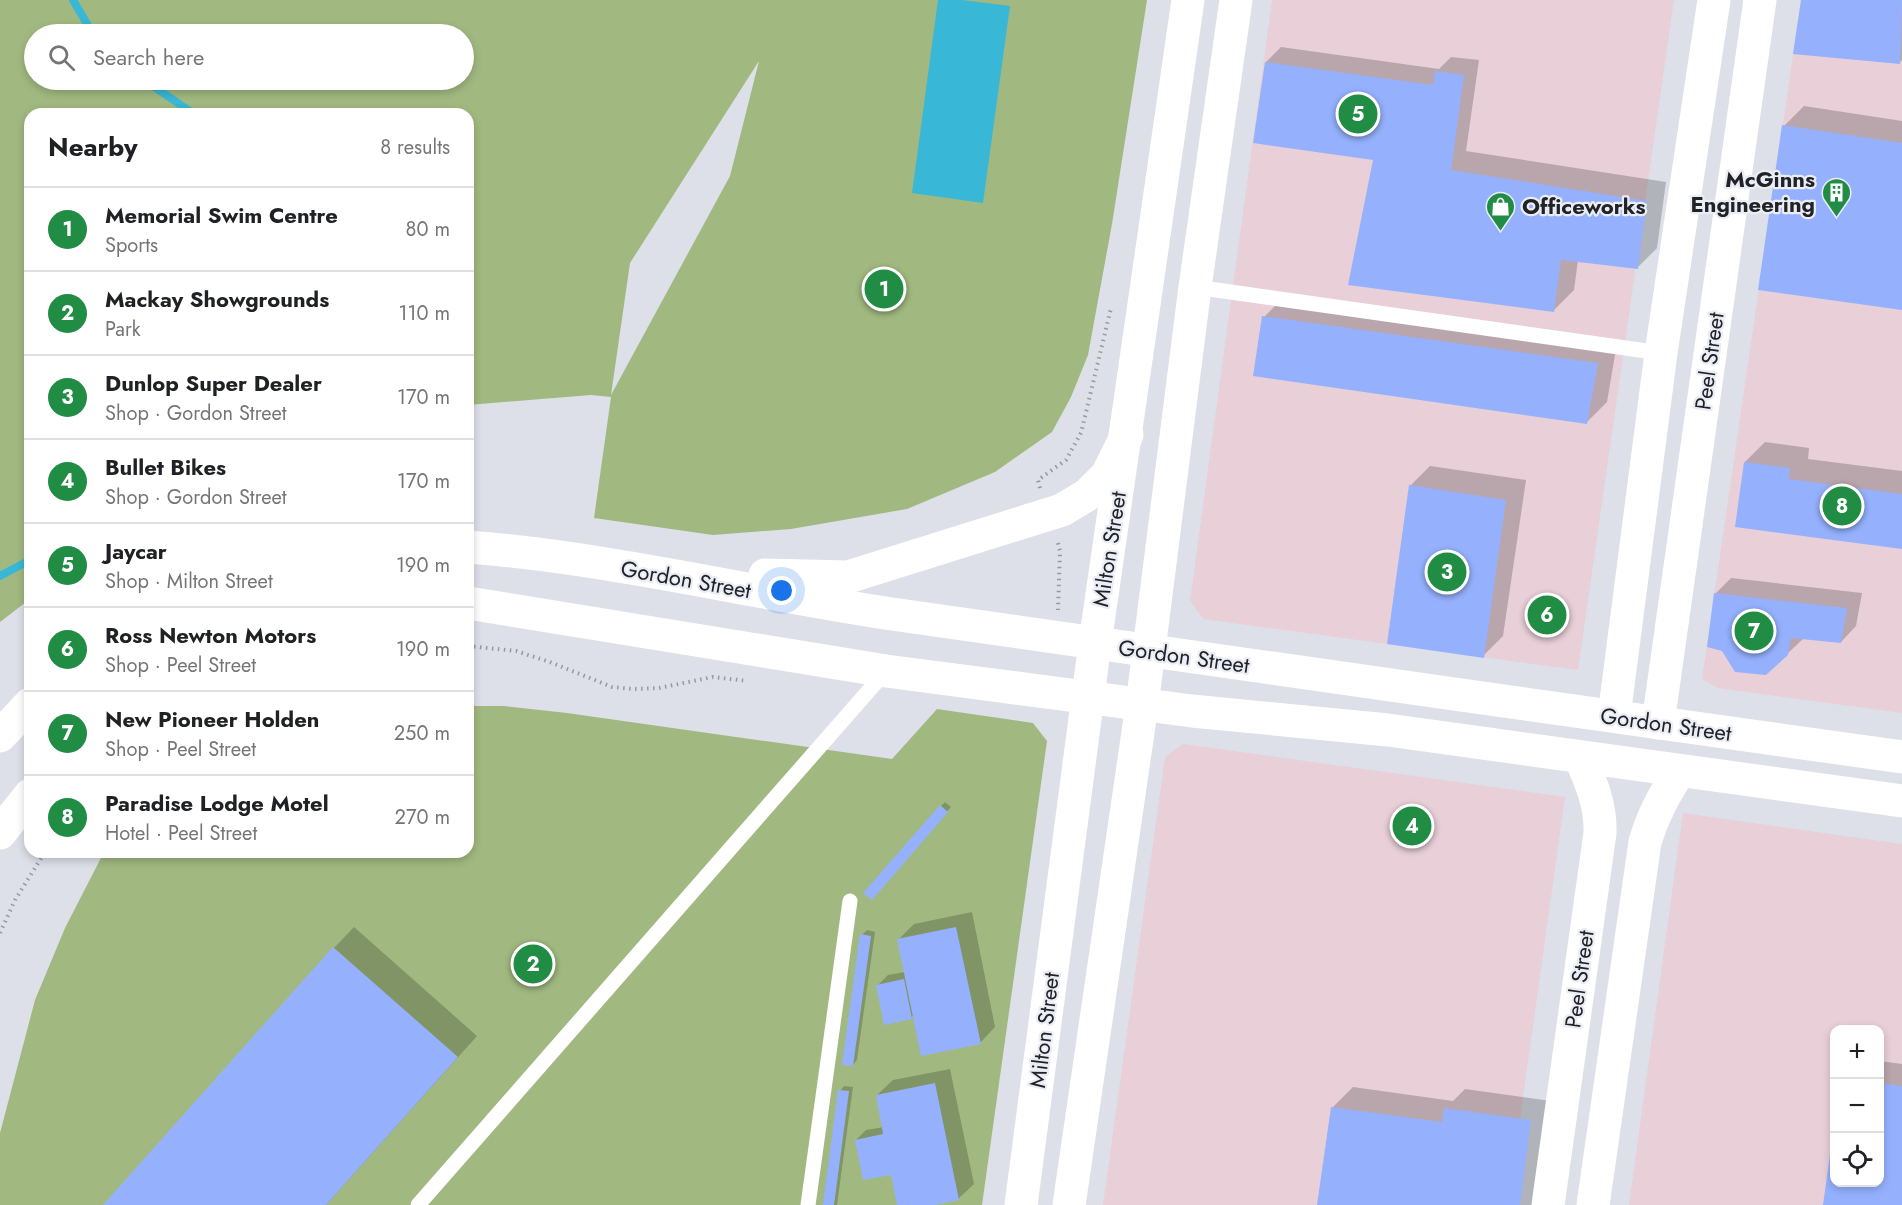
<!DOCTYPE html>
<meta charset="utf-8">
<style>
:root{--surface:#fff;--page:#f2f2f2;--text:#202124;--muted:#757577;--line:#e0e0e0;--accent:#208c44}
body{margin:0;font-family:Jost,sans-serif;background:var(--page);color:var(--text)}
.controls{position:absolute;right:18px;bottom:18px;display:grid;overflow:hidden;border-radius:12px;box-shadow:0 3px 9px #0003}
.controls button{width:54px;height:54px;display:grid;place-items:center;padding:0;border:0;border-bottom:2px solid var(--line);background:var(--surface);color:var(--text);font:30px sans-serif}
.you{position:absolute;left:782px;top:591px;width:21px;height:21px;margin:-15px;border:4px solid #fff;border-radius:50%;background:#1a73e8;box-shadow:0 0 0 9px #1a73e833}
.badge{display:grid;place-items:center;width:39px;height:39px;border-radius:50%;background:var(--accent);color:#fff;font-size:20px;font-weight:700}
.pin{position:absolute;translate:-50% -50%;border:3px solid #fff;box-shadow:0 2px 6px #0006}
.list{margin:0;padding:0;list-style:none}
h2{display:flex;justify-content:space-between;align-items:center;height:78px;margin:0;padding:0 24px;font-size:26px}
h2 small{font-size:20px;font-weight:400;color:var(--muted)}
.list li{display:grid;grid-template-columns:39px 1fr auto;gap:18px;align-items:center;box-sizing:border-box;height:84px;padding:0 24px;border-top:2px solid var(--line)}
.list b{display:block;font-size:22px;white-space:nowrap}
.list p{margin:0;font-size:20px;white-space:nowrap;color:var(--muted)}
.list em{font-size:20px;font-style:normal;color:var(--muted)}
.icon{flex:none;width:33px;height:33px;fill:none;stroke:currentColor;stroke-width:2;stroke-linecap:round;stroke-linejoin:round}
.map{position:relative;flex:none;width:1902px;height:1205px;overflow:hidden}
.search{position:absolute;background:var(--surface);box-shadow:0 3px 9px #0003;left:24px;top:24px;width:450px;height:66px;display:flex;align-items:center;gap:15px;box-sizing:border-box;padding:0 21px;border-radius:33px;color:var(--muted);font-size:22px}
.panel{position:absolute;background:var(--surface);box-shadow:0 3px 9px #0003;left:24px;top:108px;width:450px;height:750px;border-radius:18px}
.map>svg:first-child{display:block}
</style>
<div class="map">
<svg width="1902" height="1205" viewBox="0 0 1902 1205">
<rect width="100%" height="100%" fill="#dde0e8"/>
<g fill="#e8cfd8" fill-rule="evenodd">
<polygon points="1272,0 1674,0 1578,670 1203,619 1190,601"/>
<polygon points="1801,0 1902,0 1902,713 1718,688 1702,679"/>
<polygon points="1183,744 1565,797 1508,1205 1103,1205 1165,757"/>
<path d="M1683 813 1902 844V1205H1629ZM1834 1030H1880V1182H1834Z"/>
</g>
<g fill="#a1b980" fill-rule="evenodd">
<path d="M0 0H1147L1112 224 1088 355 1071 397 1052 432 995 472 907 509 791 529 713 535 594 518 611 397 591 395 468 405V114H30V599L0 622ZM34 34H464V80H34ZM759 61 730 176 611 395 630 263Z"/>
<polygon points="468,706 504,706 567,713 892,759 937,709 1033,723 1047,741 982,1205 0,1205 0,1133 35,1000 65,928 104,852 468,852"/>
</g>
<polygon fill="#39b7d6" points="938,0 962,0 1010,6 983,203 912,193"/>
<g fill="#0003">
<polygon points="1802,0 1902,0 1902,60 1900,62"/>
<polygon points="1281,47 1439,69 1451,57 1479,60 1466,151 1666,182 1657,248 1637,268 1578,260 1574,290 1554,310 1375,160 1266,62"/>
<polygon points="1804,106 1902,121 1902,309 1784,126"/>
<polygon points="1284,297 1617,343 1607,402 1587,422 1264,317"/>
<polygon points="1765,442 1809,448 1808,459 1902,471 1902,547 1745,462"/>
<polygon points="1430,466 1526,480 1503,636 1483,656 1410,486"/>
<polygon points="1731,578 1862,593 1856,626 1841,642 1804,638 1787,654 1716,593"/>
<polygon points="945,802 951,807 876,894 941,806"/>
<polygon points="972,912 995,1027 980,1043 914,1014 911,1018 878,985 888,975 905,972 899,939 914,924"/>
<polygon points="354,927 477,1036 326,1205 105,1205 334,948"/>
<polygon points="867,930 875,932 857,1060 853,1065 862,935"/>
<polygon points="1880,1061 1902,1064 1902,1205 1825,1205 1834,1135 1834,1182 1880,1182"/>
<polygon points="950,1069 974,1184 958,1199 928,1205 899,1205 892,1171 856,1140 866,1130 884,1127 877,1095 893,1080"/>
<polygon points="844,1086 853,1087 837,1205 825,1205 840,1091"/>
<polygon points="1353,1087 1453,1101 1465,1089 1551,1101 1536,1205 1319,1205 1332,1108"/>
</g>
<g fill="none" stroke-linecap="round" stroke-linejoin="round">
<g stroke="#39b7d6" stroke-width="8">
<polyline points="73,0 93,34"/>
<polyline points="144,80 194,114"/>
<polyline points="0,576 30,560"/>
</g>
</g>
<g fill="#95b1fe">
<polygon points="1801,0 1902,0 1900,64 1793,54"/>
<polygon points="1265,62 1433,85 1435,71 1464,75 1451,170 1647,201 1638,269 1561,260 1554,312 1348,285 1373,160 1253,143"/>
<polygon points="1782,125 1902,143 1902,310 1758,290"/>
<polygon points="1262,316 1598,363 1587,424 1253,376"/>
<polygon points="1744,462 1790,468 1789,479 1902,494 1902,549 1735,527"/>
<polygon points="1409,485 1506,500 1484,658 1387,644"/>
<polygon points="1714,593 1847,608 1841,643 1791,638 1788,655 1766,675 1735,672 1722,651 1707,647"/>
<polygon points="940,805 948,812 872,900 863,893"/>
<polygon points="956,927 981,1044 921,1056 897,939"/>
<polygon points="860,934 871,936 853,1066 842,1065"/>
<polygon points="333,947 458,1057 326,1205 103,1205"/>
<polygon points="904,979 912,1019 884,1025 876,985"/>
<polygon points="935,1083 959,1200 935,1205 897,1205 891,1175 863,1180 855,1140 883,1134 876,1095"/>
<polygon points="1880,1083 1902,1086 1902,1205 1823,1205 1833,1133 1834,1182 1880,1182"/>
<polygon points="838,1090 849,1091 834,1205 823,1205"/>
<polygon points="1331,1107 1442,1122 1444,1108 1531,1120 1520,1205 1317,1205"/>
</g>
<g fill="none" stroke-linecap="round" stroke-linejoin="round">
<g stroke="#97999f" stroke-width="4" stroke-dasharray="1.5 4.5" stroke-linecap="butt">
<polyline points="1040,488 1038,480 1066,460 1081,433 1111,308"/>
<polyline points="1058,543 1060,551 1058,610"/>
<polyline points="468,646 516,651 550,662 612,687 633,689 659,688 713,677 747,681"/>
<polyline points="0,933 15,900 45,852"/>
</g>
<g stroke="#fff" stroke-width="15">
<polyline points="1195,287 1661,353"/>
<polyline points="418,1205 886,671"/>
<polyline points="808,1205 850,901"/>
</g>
<g stroke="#fff" stroke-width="33">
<polyline points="1614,716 1661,353 1714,0"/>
<polyline points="1658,723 1760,0"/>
<polyline points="1021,1205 1095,643 1188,0"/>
<polyline points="1069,1205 1142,705 1195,287 1236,0"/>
<path d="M1548 1205 1600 833C1601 805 1591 782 1580 757"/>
<path d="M1593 1205 1645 842C1653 815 1664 795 1679 772"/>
</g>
<g stroke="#fff" stroke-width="33">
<path d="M468 547C611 558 751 593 892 614 1229 662 1565 710 1902 757"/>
<polyline points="765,575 848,577 1062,510 1087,495 1107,475 1127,435"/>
<polyline points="468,603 886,671 1192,711 1388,730 1902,801"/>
<polyline points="0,736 30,704"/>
<polyline points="0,833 30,795"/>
</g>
</g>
<defs>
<symbol id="building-pin" viewBox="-11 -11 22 30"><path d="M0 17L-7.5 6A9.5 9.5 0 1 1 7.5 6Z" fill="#208c44" stroke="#eaedf5"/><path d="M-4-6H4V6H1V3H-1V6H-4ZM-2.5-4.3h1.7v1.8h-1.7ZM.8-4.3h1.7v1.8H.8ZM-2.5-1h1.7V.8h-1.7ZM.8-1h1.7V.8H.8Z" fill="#fff"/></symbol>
<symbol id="shop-pin" viewBox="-11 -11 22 30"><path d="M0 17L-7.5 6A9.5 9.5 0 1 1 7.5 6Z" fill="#208c44" stroke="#eaedf5"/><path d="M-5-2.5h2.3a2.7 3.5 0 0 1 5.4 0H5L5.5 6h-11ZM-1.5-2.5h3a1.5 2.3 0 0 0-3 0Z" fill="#fff"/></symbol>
</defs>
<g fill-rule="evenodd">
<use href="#building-pin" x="1820" y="176" width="33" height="45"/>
<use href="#shop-pin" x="1484" y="190" width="33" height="45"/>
</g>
<g text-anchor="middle" stroke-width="4.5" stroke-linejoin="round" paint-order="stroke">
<g font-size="22" font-weight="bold" fill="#212225" stroke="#eaedf5" text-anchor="end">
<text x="1815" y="187">McGinns<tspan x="1815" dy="25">Engineering</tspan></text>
<text x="1522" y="214" text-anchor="start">Officeworks</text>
</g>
<g font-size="22" fill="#212225" stroke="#eaedf5">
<text transform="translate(1709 361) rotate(-82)" y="8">Peel Street</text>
<text transform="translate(1109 549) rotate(-81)" y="8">Milton Street</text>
<text transform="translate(686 579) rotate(10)" y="8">Gordon Street</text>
<text transform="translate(1184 656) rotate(8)" y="8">Gordon Street</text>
<text transform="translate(1666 724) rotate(8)" y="8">Gordon Street</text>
<text transform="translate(1579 979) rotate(-82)" y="8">Peel Street</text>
<text transform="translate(1044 1030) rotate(-83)" y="8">Milton Street</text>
</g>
</g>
</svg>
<div class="controls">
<button>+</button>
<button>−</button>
<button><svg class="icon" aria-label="locate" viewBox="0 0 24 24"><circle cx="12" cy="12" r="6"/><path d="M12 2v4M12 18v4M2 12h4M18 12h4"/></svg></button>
</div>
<div class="you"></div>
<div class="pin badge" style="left:884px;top:289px">1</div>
<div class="pin badge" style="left:533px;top:964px">2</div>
<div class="pin badge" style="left:1447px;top:572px">3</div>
<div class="pin badge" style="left:1412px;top:826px">4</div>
<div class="pin badge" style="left:1358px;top:114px">5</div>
<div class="pin badge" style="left:1547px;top:615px">6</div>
<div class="pin badge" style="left:1754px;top:631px">7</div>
<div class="pin badge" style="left:1842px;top:506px">8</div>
<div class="search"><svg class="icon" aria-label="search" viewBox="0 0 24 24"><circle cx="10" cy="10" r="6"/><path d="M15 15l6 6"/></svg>Search here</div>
<section class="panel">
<h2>Nearby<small>8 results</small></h2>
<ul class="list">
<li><span class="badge">1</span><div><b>Memorial Swim Centre</b><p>Sports</p></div><em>80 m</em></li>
<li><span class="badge">2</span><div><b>Mackay Showgrounds</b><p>Park</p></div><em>110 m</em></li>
<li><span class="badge">3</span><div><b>Dunlop Super Dealer</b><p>Shop · Gordon Street</p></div><em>170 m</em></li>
<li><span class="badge">4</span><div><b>Bullet Bikes</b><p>Shop · Gordon Street</p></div><em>170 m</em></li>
<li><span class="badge">5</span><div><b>Jaycar</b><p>Shop · Milton Street</p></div><em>190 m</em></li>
<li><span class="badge">6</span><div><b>Ross Newton Motors</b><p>Shop · Peel Street</p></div><em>190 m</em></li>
<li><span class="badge">7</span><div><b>New Pioneer Holden</b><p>Shop · Peel Street</p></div><em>250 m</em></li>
<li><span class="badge">8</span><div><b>Paradise Lodge Motel</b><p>Hotel · Peel Street</p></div><em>270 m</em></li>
</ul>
</section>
</div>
